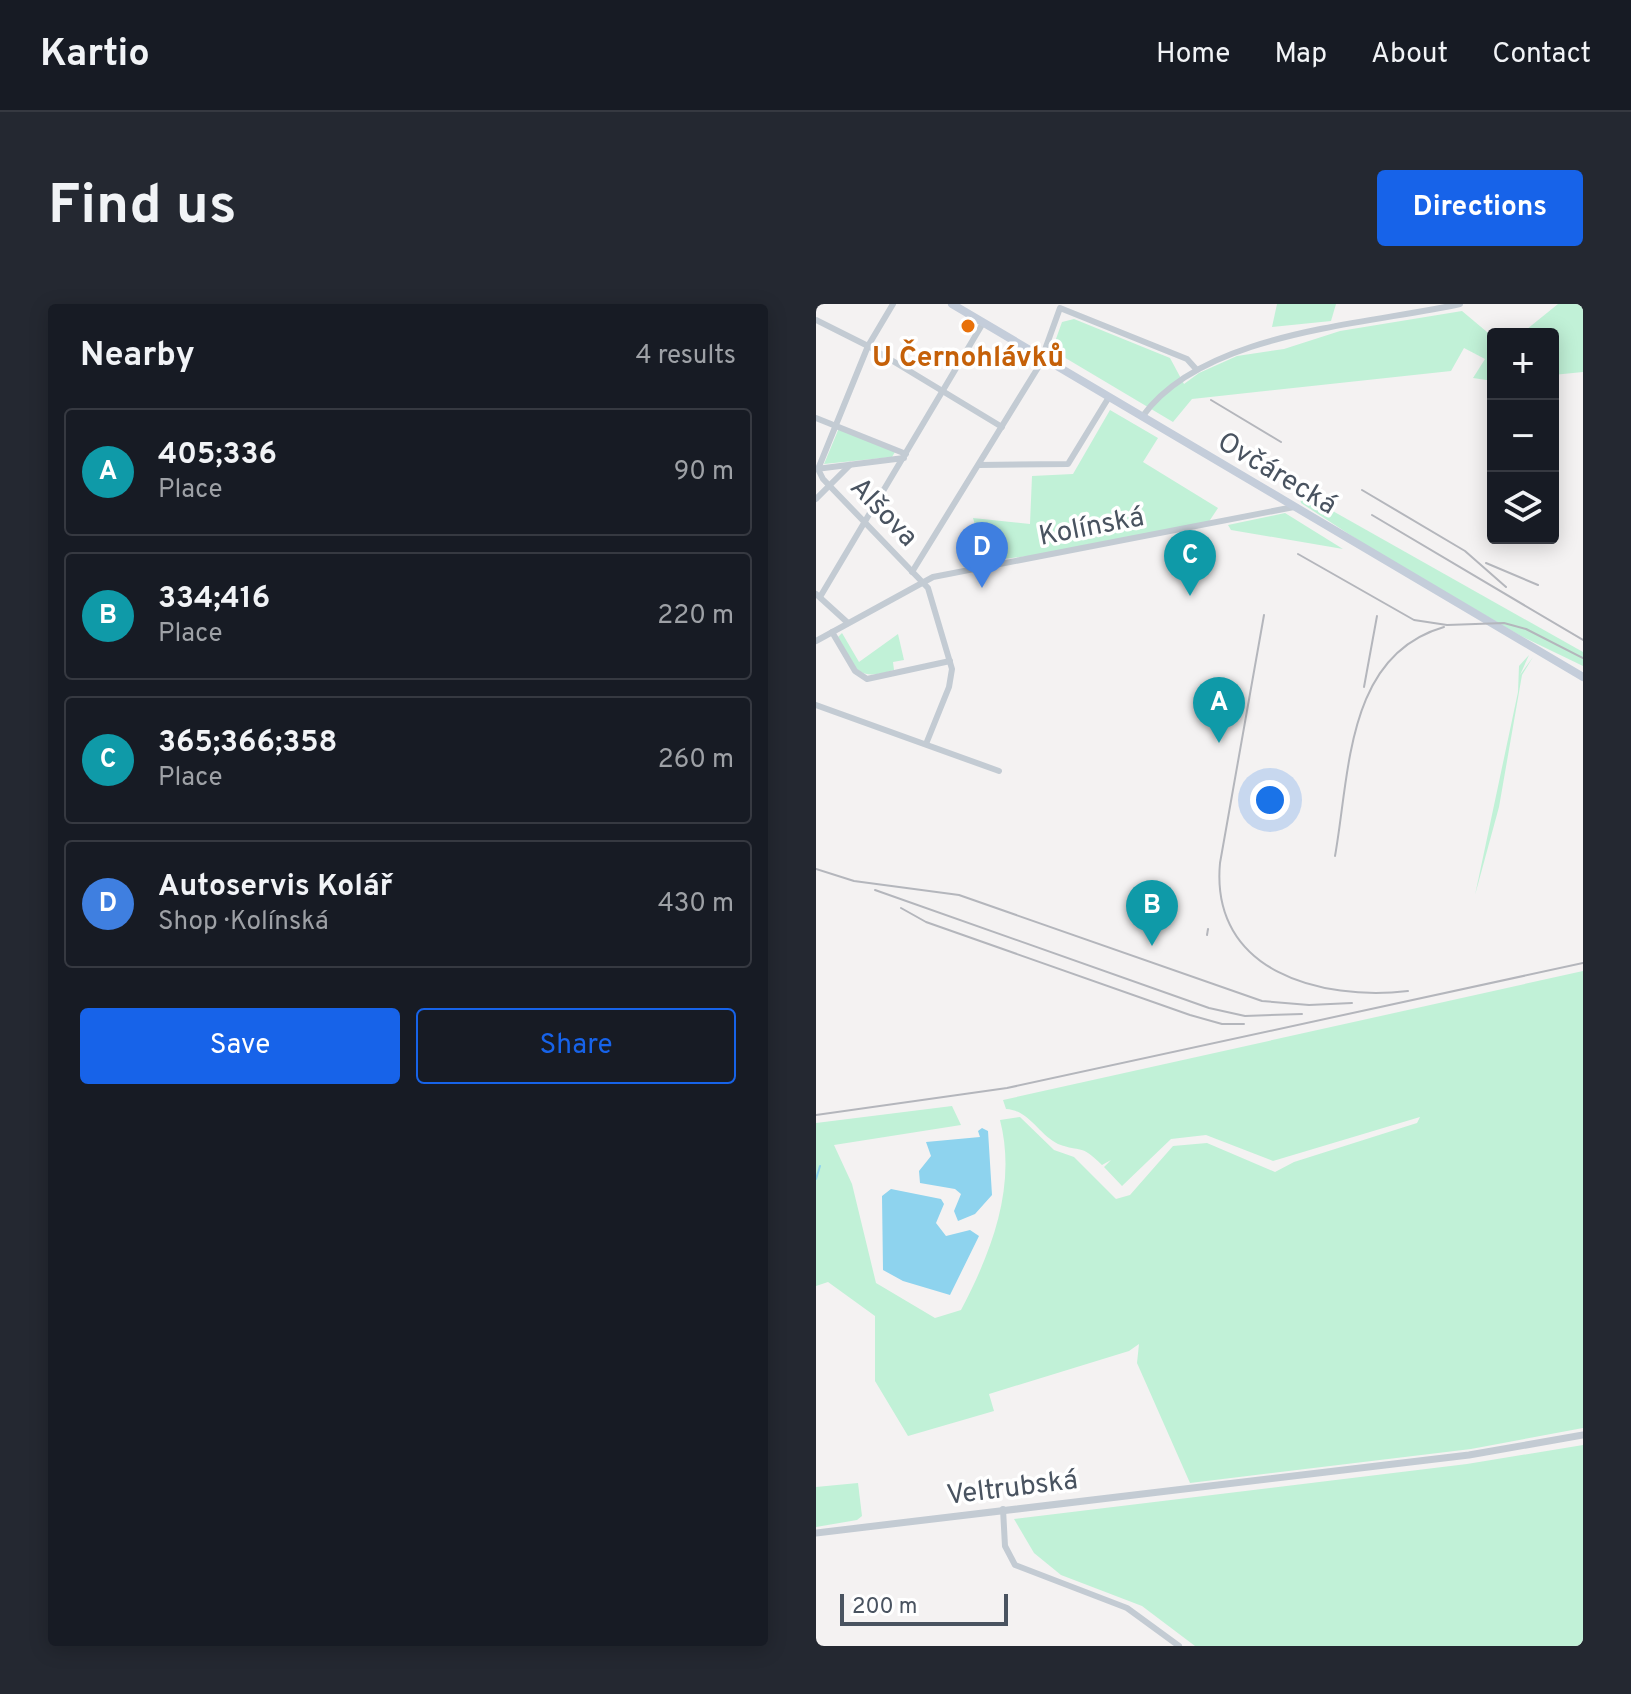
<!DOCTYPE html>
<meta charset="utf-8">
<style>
:root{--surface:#171b24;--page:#242831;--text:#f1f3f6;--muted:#9ea1a6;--line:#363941;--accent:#1763e9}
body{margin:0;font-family:Overpass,sans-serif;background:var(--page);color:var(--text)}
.controls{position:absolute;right:24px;top:24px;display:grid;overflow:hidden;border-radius:8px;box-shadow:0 4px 20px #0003}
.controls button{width:72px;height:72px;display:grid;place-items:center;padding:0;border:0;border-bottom:2px solid var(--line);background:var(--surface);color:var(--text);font:40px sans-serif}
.scale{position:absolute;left:24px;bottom:20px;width:168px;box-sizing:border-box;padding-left:8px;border:4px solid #495360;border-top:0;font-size:22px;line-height:28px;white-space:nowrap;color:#495360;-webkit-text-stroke:6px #fff;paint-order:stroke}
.you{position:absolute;left:454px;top:496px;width:28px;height:28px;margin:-20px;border:6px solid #fff;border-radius:50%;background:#1a73e8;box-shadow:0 0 0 12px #1a73e833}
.badge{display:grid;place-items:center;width:52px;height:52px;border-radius:50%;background:var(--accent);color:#fff;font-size:26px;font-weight:700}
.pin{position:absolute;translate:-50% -66px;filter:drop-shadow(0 2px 4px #0008)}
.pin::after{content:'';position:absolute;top:42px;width:28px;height:24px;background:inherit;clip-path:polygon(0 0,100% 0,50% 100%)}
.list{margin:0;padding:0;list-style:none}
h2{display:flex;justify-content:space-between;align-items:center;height:104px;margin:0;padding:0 32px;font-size:34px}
h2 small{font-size:26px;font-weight:400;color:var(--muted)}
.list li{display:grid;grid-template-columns:52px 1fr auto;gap:24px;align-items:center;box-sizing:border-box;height:128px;margin:0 16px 16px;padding:0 16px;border:2px solid var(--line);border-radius:8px}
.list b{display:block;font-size:30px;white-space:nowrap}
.list p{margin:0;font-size:26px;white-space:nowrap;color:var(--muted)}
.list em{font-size:26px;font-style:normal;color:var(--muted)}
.actions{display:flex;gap:16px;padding:24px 32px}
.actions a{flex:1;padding:18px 0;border:2px solid var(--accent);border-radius:8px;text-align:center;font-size:28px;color:var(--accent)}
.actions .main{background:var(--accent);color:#fff}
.icon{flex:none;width:44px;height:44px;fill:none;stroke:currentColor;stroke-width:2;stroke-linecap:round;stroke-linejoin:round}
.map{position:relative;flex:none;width:767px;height:1342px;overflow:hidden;border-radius:8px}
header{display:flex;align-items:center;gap:48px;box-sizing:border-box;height:112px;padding:0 40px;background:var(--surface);border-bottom:2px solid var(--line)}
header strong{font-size:38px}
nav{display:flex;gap:44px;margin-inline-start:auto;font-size:28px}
.intro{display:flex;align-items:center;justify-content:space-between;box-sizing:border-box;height:192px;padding:0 48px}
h1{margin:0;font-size:56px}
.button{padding:20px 36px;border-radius:8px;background:var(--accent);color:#fff;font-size:28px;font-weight:700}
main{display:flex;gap:48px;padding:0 48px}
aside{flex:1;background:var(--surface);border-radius:8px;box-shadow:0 4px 20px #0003}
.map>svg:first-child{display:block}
</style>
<header>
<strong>Kartio</strong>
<nav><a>Home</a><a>Map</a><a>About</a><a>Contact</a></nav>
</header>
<div class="intro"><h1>Find us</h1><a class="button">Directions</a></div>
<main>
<aside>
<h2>Nearby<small>4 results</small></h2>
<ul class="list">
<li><span class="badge" style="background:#0f9aa8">A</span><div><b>405;336</b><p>Place</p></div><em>90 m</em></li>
<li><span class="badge" style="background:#0f9aa8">B</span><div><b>334;416</b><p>Place</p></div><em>220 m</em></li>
<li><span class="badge" style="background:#0f9aa8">C</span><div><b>365;366;358</b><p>Place</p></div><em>260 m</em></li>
<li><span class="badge" style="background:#3f7fe0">D</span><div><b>Autoservis Kolář</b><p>Shop · Kolínská</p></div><em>430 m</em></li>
</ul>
<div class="actions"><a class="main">Save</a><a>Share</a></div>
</aside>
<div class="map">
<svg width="767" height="1342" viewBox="0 0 767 1342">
<rect width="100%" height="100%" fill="#f4f2f2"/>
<g fill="#c1f1d7">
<polygon points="461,0 520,0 515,17 456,23"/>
<polygon points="742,0 767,0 767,68 737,71 737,30 705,30"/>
<polygon points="646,7 677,33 677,77 657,74 669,55 648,44 635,67 376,95 357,118 236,46 246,18 258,15 354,54 368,80 383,69 421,52 468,45 524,27"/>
<polygon points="294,106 342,134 327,158 402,204 392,219 222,251 169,257 157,214 214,220 216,172 257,170"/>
<polygon points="23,124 79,148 76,153 8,160"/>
<polygon points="483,188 767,348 767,362 705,332 562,249 485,199"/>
<polygon points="469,209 527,245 415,226 412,221"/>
<path d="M26 329 43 358 82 330 88 356 77 358 78 366C39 378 40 365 22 333Z"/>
<polygon points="713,351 704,371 717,353 706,371 683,503 659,591 702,388 703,362"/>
<path d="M767 667V1124L655 1145 374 1179 321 1059 323 1040 313 1047 173 1090 178 1107 92 1132 59 1077V1012L12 978 0 982V819L136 802 145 821 18 841 36 880 60 979 119 1014 145 1006C176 947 201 882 184 816L204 813 238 846 258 853 300 895 314 891 357 842 391 839 459 868 478 858 601 819 604 813 457 857 390 831 355 835 306 882 288 863 295 856 286 861C264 839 266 849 242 840 223 831 213 806 190 805L187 796Z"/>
<polygon points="767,1141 767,1342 379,1342 326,1302 245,1271 218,1249 198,1215 651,1160"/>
<polygon points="42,1179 46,1212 41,1216 0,1223 0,1183"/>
</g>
<g fill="#8ed3ee">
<polygon points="166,824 172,827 176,891 159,910 142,917 138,907 145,890 139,885 104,879 103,867 115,852 110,838 164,833 162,827"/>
<polygon points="75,885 125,895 128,900 120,919 130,932 154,926 163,932 134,991 87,977 67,966 66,892"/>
</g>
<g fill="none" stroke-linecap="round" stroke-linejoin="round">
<polyline stroke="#8ed3ee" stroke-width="2" points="0,875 4,862"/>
<g stroke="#c3cbd3" stroke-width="6">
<polyline points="77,0 52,42 2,165 7,175 112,284 136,365 133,383 110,440"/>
<polyline points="0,16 52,42 186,123"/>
<path d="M326 113C386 28 548 21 644 0"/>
<polyline points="0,114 90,150"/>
<polyline points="163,161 252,160 293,93"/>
<polyline points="0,165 88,154"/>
<polyline points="0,195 34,161"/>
<polyline points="96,268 223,62 244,4 371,55 380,65"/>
<polyline points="0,290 32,319"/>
<polyline points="4,293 167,19"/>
<polyline points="16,328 39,367 51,375 134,357"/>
<polyline points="0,337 117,273 478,203"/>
<polyline points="0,401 183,467"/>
<polyline points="187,1205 189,1242 199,1261 311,1304 363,1342"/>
</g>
<polyline stroke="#c3cbd3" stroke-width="7" points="0,1229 653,1151 767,1131"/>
<polyline stroke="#c4cdda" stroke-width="8" points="136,0 767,373"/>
<g stroke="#b4b6bc" stroke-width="2">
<polyline points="395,96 465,138"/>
<polyline points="546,186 649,247 690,283"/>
<polyline points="556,211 767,336"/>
<polyline points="482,250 598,316 631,321 688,319 710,325 767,354"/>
<polyline points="670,259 722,281"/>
<path d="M448 311 404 559C394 668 505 697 592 687"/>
<polyline points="548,383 561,312"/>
<path d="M519 552C534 468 530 351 628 323"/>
<polyline points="0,565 38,577 143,591 446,697 493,701 536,699"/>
<polyline points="59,586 393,704 429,712 486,710"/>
<polyline points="85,604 110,618 374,711 406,720 428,720"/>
<polyline points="391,631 392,625"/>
<polyline points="0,811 191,784 767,659"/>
</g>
</g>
<circle fill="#e8710a" stroke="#fff" stroke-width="3" cx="152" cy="22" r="8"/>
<g text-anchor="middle" stroke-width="7" stroke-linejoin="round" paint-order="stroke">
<g font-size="28" font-weight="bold" fill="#c56008" stroke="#fff">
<text x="152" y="62">U Černohlávků</text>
</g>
<g font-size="28" fill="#495360" stroke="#fff">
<text transform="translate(462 168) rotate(31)" y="10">Ovčárecká</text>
<text transform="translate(69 207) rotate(46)" y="10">Alšova</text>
<text transform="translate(275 221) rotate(-11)" y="10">Kolínská</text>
<text transform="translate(196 1182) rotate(-7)" y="10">Veltrubská</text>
</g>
</g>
</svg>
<div class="controls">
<button>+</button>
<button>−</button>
<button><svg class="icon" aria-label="layers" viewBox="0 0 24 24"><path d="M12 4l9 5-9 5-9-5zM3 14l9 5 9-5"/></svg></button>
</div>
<div class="scale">200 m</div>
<div class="you"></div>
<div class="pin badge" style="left:403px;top:439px;background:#0f9aa8">A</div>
<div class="pin badge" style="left:336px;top:642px;background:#0f9aa8">B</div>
<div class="pin badge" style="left:374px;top:292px;background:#0f9aa8">C</div>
<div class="pin badge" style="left:166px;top:284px;background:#3f7fe0">D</div>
</div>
</main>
